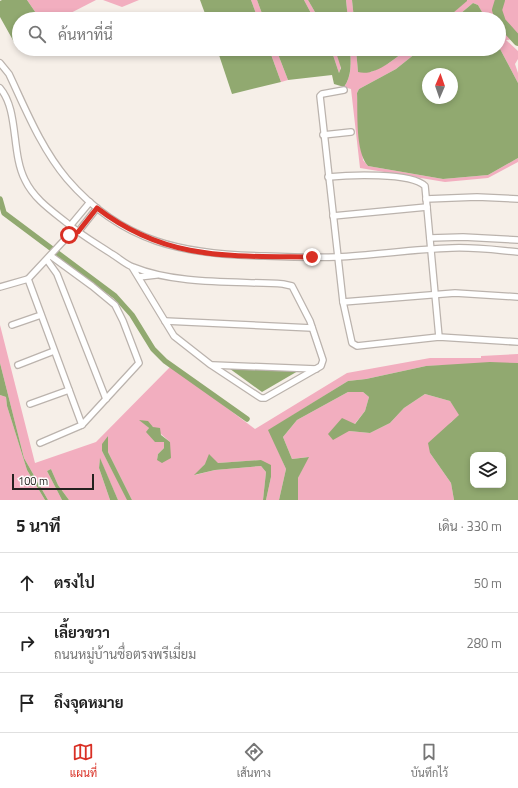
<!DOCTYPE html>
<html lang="th">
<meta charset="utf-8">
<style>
:root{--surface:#fff;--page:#f2f2f2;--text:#222;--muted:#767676;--line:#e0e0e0;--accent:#d93025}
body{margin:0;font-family:"Titillium Web",Sarabun,sans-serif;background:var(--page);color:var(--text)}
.controls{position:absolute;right:12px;bottom:12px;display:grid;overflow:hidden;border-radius:8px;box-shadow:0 2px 6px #0003}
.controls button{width:36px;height:36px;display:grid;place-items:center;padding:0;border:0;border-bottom:1px solid var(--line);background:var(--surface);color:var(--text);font:20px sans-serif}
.compass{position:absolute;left:422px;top:68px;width:36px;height:36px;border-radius:50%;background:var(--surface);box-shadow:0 2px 6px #0003;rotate:2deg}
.scale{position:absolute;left:12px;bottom:10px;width:82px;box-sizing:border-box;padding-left:4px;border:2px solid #24211f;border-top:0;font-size:11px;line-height:14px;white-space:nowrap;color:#24211f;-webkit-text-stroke:3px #fffdfc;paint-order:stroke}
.stop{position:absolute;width:12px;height:12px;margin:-9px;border:3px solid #d93025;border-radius:50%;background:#fff}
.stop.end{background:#d93025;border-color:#fff;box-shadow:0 1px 4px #0008}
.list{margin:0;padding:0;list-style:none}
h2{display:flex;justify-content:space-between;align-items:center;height:52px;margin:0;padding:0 16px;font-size:17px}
h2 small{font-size:13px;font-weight:400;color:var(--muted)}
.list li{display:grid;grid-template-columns:26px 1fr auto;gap:12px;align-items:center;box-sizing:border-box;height:60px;padding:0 16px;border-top:1px solid var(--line)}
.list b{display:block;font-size:15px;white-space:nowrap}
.list p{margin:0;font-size:13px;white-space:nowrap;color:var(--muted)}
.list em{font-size:13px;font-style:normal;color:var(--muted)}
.icon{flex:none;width:22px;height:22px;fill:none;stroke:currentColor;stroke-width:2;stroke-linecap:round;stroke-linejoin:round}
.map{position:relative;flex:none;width:518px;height:500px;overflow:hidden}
.search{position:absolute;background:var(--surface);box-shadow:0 2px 6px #0003;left:12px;right:12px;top:12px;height:44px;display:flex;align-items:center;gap:10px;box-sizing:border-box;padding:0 14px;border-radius:22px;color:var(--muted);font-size:15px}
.sheet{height:232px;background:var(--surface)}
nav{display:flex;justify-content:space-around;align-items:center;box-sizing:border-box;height:56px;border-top:1px solid var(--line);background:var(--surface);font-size:11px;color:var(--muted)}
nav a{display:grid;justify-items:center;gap:2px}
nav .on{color:var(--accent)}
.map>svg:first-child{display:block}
</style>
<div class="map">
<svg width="518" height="500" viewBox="0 0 518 500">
<rect width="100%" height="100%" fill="#f6efe8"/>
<g fill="#f2aebf" fill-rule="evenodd">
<polygon points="27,0 96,0 59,19 40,19"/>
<polygon points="103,0 139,0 122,7"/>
<polygon points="251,0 257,0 264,19 258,19"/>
<polygon points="304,0 308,0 319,19 314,19"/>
<polygon points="346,0 352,0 354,19 348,19"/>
<polygon points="467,0 518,0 518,39 506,40 518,51 518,59 515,64 518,73 518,83 499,47 499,19 486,19 478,5 473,3 454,19 446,19"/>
<polygon points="269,49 276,49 288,80 281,82"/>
<path d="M331 49H335C339 56 343 66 339 73Z"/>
<path d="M350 49H356L358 72H371L389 63 408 49H421L396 69 359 89 357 93 363 160 368 166 443 179 488 175 518 158V162L488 178 445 182 360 168 351 89 344 87C352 76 351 62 350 49Z"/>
<path d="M0 325 35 463 96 442 171 366 255 429 347 373 430 358H481V356L518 354V363L426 366 366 379 348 381 269 430 286 469 279 500H266L271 477 261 460 205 464 195 475 215 470 261 466 266 472 263 500H132L108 452V436L102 451 128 500H118L100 459 99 468 110 500H69L58 485 51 469 47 471 62 500H48L24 458 0 363ZM140 420 153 427 170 442 157 460 158 454 164 448V442L147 432 149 428Z"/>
<polygon points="348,392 363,392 369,397 365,411 349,431 370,433 390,423 404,408 425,394 450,401 460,415 451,422 430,453 451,483 454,500 298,500 298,478 308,457 292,459 283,437 297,420"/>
<polygon points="0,395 6,397 7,406 27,470 45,500 0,500"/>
</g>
<g fill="#91a970" fill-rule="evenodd">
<polygon points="2,0 27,0 40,19 19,19 19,39 14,42 0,17 0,1"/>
<polygon points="200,0 251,0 258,19 207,19"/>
<polygon points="257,0 304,0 314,19 264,19"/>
<polygon points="308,0 346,0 348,19 319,19"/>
<polygon points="352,0 467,0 467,1 446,19 354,19"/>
<polygon points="473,3 478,5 486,19 454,19"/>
<path d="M499 47 518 83V158L488 175 443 179 368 166C355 151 358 114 357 93L359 89 396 69 421 49H499ZM428 74H452V98H428Z"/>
<polygon points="217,49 269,49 281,82 232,94"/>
<path d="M276 49H331L339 73 341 68 335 49H350C351 62 352 76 344 87L334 84 332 75 288 80Z"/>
<path d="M356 49H408C395 58 375 77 358 72Z"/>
<path d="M490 362 518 363V500H454L451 483 430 453 428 443 459 415 450 401 425 394 404 408 390 423 370 433 349 431 333 440 328 434 342 418 355 424 365 411 369 397 363 392H348L297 420 283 437 292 459 309 457 298 478V500H279L286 469 268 430 348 381 366 379 426 366ZM473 455H503V485H473Z"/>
<polygon points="0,363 24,458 48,500 45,500 27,470 7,406 6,397 0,395"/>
<polygon points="226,366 298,371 262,392"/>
<polygon points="139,420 148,421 153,427 160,428 161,435 170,442 171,458 162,463 157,460 158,454 164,448 164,442 155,442 146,432 149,428"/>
<polygon points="108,436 108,452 132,500 127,500 102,451 102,444"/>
<polygon points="209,454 218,463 261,460 271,465 271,477 266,500 263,500 266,472 261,466 215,470 194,475 205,464"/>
<polygon points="100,458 118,500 110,500 99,468"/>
<polygon points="51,469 58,485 69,500 62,500 47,471"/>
</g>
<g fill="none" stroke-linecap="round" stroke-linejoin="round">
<polyline stroke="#91a970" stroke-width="5.5" points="0,199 4,213 115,296 132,315 153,349 165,361 247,419"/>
<polyline stroke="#91a970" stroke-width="10" points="500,0 497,10 501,22 518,41"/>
<defs>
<g id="street">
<path d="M0 63 9 74C26 110 41 148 67 179 122 243 185 255 265 256 289 257 313 258 337 257 376 255 414 249 452 248 474 247 496 250 518 252"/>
<path d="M0 88C19 110 11 153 25 180 34 199 52 211 67 223 81 235 97 244 112 254 119 258 125 264 133 267 177 285 236 281 283 284L292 286 310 321 323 360 321 366 265 398H261L211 365 174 336 132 267"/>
<polyline points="344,90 322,94 320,96 343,302 352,343 357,346 439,337 518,342"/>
<polyline points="323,135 351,132"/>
<path d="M328 177C348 175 411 172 425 186L439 337"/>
<polyline points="426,199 477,197 518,199"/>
<polyline points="90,202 70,226 69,235 78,232 97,208"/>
<polyline points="333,216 427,207"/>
<polyline points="430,238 463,237 518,240"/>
<polyline points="47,260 57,274 106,399"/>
<polyline points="139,277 156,275"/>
<polyline points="28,279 82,425"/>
<polyline points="0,287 28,279 69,235"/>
<polyline points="343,302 455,293 518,297"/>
<polyline points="165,321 312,328"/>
<polyline points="12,325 41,315"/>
<polyline points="18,365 54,351"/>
<polyline points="213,365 316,369"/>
<polyline points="30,404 69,390"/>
<polyline points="40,443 82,425 139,363 123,321 115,305 92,286 51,256"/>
</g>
</defs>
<use href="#street" stroke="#bbb3ad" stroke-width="8"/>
<use href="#street" stroke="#fff" stroke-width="5.5"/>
</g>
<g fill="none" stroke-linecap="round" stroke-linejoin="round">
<path stroke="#d93025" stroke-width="5" d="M69 235 78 232 97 208C166 261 230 256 312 257"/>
</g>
</svg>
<div class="controls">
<button><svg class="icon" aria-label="layers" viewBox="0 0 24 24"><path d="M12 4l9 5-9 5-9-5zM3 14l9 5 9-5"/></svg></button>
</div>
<svg class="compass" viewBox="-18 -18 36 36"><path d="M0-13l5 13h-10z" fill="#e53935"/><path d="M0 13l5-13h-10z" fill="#767676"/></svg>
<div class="scale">100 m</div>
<div class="stop" style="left:69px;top:235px"></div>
<div class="stop end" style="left:312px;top:257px"></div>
<div class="search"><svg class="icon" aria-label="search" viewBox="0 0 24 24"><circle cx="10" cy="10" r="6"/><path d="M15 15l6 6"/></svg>ค้นหาที่นี่</div>
</div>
<section class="sheet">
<h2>5 นาที<small>เดิน · 330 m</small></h2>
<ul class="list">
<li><svg class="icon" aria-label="ahead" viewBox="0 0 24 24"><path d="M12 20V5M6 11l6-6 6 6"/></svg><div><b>ตรงไป</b></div><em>50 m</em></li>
<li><svg class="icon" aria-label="right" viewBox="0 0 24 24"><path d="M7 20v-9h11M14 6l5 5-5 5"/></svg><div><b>เลี้ยวขวา</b><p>ถนนหมู่บ้านซื่อตรงพรีเมี่ยม</p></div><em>280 m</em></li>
<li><svg class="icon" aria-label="arrive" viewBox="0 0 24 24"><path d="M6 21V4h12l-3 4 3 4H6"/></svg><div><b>ถึงจุดหมาย</b></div></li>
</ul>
</section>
<nav>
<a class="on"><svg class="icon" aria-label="map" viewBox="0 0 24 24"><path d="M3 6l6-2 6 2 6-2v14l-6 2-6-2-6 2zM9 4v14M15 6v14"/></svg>แผนที่</a>
<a><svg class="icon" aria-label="directions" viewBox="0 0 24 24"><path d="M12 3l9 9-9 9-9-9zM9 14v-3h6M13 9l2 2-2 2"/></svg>เส้นทาง</a>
<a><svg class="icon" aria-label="saved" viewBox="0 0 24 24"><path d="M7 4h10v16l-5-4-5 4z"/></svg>บันทึกไว้</a>
</nav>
